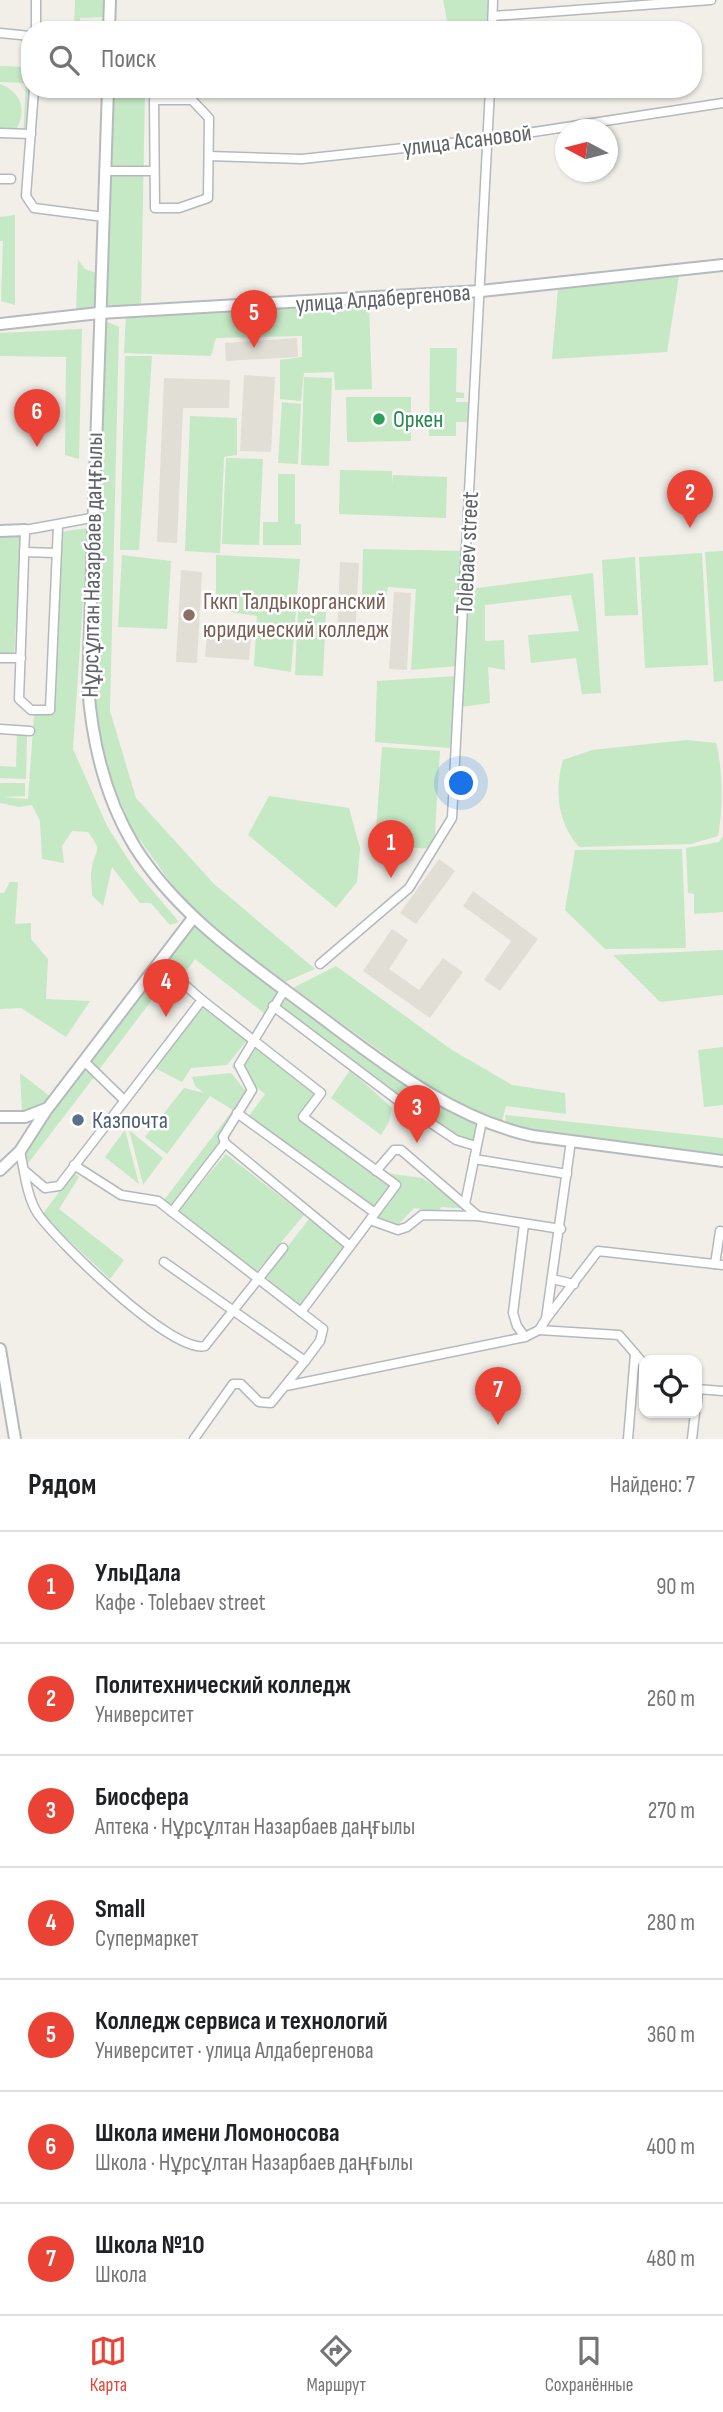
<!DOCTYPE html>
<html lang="ru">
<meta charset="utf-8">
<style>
:root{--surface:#fff;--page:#f2f2f2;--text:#202124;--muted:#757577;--line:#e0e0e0;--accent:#ea4335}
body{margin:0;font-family:"Sofia Sans Condensed",sans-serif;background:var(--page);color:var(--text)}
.controls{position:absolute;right:21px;bottom:21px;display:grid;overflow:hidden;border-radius:14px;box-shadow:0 2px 5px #0004}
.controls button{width:63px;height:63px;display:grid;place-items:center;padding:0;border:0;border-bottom:2px solid var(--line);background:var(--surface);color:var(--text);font:35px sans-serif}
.compass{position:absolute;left:555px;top:119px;width:63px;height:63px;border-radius:50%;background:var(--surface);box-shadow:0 2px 5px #0004;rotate:277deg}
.you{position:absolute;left:462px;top:784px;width:24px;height:24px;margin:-18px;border:5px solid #fff;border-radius:50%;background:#1a73e8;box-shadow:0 0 0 10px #1a73e833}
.badge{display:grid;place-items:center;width:46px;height:46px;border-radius:50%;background:var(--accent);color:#fff;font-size:23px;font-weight:700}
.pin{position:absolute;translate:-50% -58px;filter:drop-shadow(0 2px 4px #0008)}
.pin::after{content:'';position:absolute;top:37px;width:24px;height:21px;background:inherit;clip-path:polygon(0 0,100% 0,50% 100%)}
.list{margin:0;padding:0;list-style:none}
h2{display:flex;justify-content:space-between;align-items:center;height:91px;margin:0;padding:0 28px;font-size:30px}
h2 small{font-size:23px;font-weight:400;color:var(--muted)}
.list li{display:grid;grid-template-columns:46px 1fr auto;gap:21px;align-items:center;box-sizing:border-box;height:112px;padding:0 28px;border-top:2px solid var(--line)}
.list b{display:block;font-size:26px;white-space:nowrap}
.list p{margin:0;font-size:23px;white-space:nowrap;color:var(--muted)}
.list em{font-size:23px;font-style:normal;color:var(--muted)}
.icon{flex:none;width:38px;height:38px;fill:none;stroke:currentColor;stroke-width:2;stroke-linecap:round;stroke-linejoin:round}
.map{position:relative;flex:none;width:723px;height:1439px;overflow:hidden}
.search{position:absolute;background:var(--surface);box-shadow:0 2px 5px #0004;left:21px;right:21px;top:21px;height:77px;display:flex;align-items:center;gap:18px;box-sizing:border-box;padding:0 24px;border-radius:28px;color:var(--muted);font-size:26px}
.sheet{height:875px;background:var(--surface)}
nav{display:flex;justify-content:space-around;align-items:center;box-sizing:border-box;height:98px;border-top:2px solid var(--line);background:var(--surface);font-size:19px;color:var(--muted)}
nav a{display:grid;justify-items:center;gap:4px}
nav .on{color:var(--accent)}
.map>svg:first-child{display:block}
</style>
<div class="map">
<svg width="723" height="1439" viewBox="0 0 723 1439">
<rect width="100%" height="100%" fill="#f1efe8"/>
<g fill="#e1ded6">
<polygon points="297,338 298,357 226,361 225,343"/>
<polygon points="244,375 275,377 271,452 240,451"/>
<polygon points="164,378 230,380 229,408 183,408 177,543 157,542"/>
<polygon points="340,562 359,563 355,638 337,638"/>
<polygon points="181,570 202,572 197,663 176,662"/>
<polygon points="394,592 411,593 407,670 389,669"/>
<polygon points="208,624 252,627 249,660 205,657"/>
<polygon points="439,859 455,871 416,924 400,913"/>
<polygon points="473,891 538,939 500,991 484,980 511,941 463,906"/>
<polygon points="392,929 408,940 389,969 419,990 443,958 463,972 430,1018 363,971"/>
</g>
<g fill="#c5e8c5">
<polygon points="75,0 107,0 107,17 80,18 81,30 74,30"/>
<polygon points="443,0 489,0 489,30 449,30"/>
<polygon points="0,66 30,67 30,89 38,89 35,138 23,138 26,83 0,82"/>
<path d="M0 84C20 91 27 109 17 128L0 138Z"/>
<polygon points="112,89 145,89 141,308 104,309"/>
<polygon points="15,215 15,305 1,301 3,241 0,241 0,217"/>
<polygon points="78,260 85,269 96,273 96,311 76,313"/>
<polygon points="679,276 667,352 552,359 558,289"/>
<polygon points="369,305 372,389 335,390 334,372 304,373 301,401 280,399 280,360 302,357 302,336 216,338 211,356 124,353 126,315"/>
<polygon points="103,320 119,327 110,711 136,798 214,884 315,969 285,982 192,912 132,829 100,753 88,656"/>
<polygon points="82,329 79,458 79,459 65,455 66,357 0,356 0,333"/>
<polygon points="430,348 457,348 456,392 464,393 464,398 456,398 456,402 469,402 469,422 456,422 456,436 429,436"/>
<polygon points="125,356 152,356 139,550 120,550"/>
<polygon points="304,377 332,378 329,466 301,465"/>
<polygon points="346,397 411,397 411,441 347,442"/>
<polygon points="282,402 301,404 298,464 278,463"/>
<polygon points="190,416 237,418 237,455 224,457 220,553 185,551"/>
<polygon points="226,458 263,459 259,545 222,544"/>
<polygon points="340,470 392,471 392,484 393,475 447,477 446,518 339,514"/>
<polygon points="278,474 295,474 295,524 301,524 301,545 263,545 263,522 278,522"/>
<path d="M88 528 73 749 107 826 135 870 179 922 170 925 151 903H140L112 867 103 906 92 895C92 887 90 875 92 867 96 847 103 852 88 832L72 831 62 846 64 863 42 859 40 821 32 805 19 807 0 803V783H25V796L3 797 28 799 34 715 52 713 60 532Z"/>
<polygon points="22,534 14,655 0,655 0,535"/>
<polygon points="363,549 463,551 457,666 411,670 416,589 388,587 386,597 362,597"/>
<polygon points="723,551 723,681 714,682 705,552"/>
<polygon points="702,553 708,665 645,668 639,557"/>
<polygon points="122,555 171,561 167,629 118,627"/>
<polygon points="216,555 300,559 291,672 254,666 257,616 216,610"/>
<polygon points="635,557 638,615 605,616 602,560"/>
<polygon points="593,573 601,693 582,694 576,658 531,663 528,635 579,631 571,595 485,605 485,641 504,640 505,670 488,667 490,703 461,707 470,589"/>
<polygon points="298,611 326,612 323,676 295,675"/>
<polygon points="456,676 450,748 375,742 377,681"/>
<polygon points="17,733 27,736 26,779 0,778 0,766 16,767"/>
<path d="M686 740 716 743C723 767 723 812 718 836L691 844 579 847C558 823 554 791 563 760L592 750Z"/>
<polygon points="382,747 440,751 434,849 375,845"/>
<polygon points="269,796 349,808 360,848 357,882 336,908 248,835"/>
<polygon points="723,836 723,912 694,914 694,894 688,893 686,848 719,842"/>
<polygon points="682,849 686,948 605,949 565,910 575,850"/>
<polygon points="10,882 18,882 15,924 31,923 31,939 48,959 46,999 90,1001 66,1037 21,1008 0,1009 0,893 4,893"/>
<polygon points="194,921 281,990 265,1014 195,959 182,977 163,962"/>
<polygon points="723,950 723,995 660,1002 613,955"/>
<polygon points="336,966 452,1050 512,1085 565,1093 566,1114 506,1106 501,1125 452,1103 293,988"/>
<polygon points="161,967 170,976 98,1071 87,1060"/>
<polygon points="286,994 479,1122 473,1143 458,1138 277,1005"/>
<polygon points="202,1004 248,1039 227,1065 191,1068 182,1082 153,1067"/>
<polygon points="253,1040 319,1093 302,1116 394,1185 374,1211 249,1116 265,1094 232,1067"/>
<polygon points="723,1047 723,1105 704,1107 698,1050"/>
<polygon points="85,1065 94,1077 26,1166 19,1143"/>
<polygon points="350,1070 392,1108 389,1122 381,1135 331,1098"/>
<polygon points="20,1073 52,1098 22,1113"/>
<polygon points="231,1073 253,1100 170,1206 164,1200 233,1110 210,1096 167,1154 145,1137 184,1088 204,1093 195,1086 192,1077"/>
<polygon points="505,1115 723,1138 723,1155 507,1127"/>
<polygon points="125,1130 139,1184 105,1157"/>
<polygon points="129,1130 163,1158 143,1185 143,1184"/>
<polygon points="226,1154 304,1215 257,1271 178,1211"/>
<polygon points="74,1172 79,1177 59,1209 124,1260 110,1279 42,1215"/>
<polygon points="385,1173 422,1178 470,1209 441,1207 439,1212 414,1208 397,1226 374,1218 399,1184"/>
<polygon points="309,1219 346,1247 300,1307 265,1276"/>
</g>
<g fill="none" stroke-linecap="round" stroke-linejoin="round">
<defs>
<g id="street">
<polyline points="493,16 711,0"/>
<polyline points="36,30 36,0"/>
<polyline points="492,30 493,0"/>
<polyline points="0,33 30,36"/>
<polyline points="34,89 26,196 34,208 104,217"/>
<polygon points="154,100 192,100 209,118 208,198 179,208 155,208"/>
<polyline points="0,133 31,134"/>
<polyline points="209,156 302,159 488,139 723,103"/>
<polyline points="106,171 154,171"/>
<polyline points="0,179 11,179"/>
<polyline points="58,526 50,710 31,710 19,699 25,530 91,518"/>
<polyline points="24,552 56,553"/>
<polyline points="0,658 21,658"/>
<polyline points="0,729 30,731"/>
<polyline points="320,964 409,888 452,818 490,89"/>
<polyline points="285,989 239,1065 252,1090 223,1137 225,1143 350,1246"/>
<polyline points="202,1000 321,1093 303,1117 396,1185 301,1312"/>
<polyline points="273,1006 404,1105 456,1140 476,1146"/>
<polyline points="84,1061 124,1100"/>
<polyline points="237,1113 375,1213"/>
<path d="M20 1151C24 1170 27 1198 38 1214 58 1242 172 1354 205 1346L283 1248"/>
<polyline points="474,1159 567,1174"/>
<polyline points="74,1165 121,1195 158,1201 323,1329 320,1341 305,1361 164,1262"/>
<polyline points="25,1171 45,1188 59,1186 202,1000 159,962"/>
<polyline points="376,1171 394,1150 401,1150 478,1216"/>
<polyline points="465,1204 482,1121"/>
<polyline points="172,1212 225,1143"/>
<polyline points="370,1220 398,1230 407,1227 422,1215 478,1216 561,1229"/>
<polyline points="524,1224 513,1313 517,1326 525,1337"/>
<polyline points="715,1264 720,1231 723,1232"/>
<polyline points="552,1279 574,1284"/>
<polyline points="546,1319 598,1251 723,1265"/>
<polyline points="539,1330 619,1335 644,1364"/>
<polyline points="286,1386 525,1337 539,1330 546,1319 571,1141"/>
<polyline points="697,1389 723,1391"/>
<polyline points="697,1402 698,1389"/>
<polyline points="194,1439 233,1384 241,1384 259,1402 271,1403 305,1361"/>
<polyline points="628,1439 635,1354"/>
<polyline points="692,1439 695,1413"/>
</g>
<g id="secondary">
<polyline points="109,30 110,0"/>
<path d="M108 89 88 686C92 742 105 798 135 847 178 915 246 961 309 1008 378 1059 448 1118 533 1136L723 1161"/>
<polyline points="0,324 99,313 481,291 723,265"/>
<polyline points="0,531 25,530"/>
<polyline points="0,1117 25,1117 48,1108 193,918"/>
<polyline points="0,1170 20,1151 47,1109"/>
<polyline points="0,1349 15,1439"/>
</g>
</defs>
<use href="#street" stroke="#b5b8bc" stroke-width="11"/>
<use href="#secondary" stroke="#b6babf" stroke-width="14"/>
<use href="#street" stroke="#fff" stroke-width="8"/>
<use href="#secondary" stroke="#fff" stroke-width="10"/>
</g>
<circle fill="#2e9e5b" stroke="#fff" stroke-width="2.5" cx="379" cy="419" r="7"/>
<circle fill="#8d6e63" stroke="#fff" stroke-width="2.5" cx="189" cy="615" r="7"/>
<circle fill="#5c6f8a" stroke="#fff" stroke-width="2.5" cx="78" cy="1120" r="7"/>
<g text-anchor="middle" stroke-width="5" stroke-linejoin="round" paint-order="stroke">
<g font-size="24" fill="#5f6368" stroke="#fff">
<text transform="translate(467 140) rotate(-7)" y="8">улица Асановой</text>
<text transform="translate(383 298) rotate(-4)" y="8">улица Алдабергенова</text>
<text transform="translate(467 553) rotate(-87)" y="8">Tolebaev street</text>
<text transform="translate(92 565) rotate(-89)" y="8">Нұрсұлтан Назарбаев даңғылы</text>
</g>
<g font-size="24" fill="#27864d" stroke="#fff" text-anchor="start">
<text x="393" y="427">Оркен</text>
</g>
<g font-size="24" fill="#785e54" stroke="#fff" text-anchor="start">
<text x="203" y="609">Гккп Талдыкорганский<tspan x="203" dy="28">юридический колледж</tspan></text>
</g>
<g font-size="24" fill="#4e5e75" stroke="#fff" text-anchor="start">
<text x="92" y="1128">Казпочта</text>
</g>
</g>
</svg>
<div class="controls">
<button><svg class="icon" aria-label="locate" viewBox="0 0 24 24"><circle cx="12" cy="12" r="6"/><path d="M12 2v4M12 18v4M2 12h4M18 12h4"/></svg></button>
</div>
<svg class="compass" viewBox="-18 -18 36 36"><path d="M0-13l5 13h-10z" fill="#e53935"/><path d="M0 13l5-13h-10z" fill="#757577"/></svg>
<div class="you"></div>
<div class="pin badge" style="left:391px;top:878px">1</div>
<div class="pin badge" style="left:690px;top:528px">2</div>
<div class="pin badge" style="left:417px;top:1143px">3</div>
<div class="pin badge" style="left:166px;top:1017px">4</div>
<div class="pin badge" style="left:254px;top:348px">5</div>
<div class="pin badge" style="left:37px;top:447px">6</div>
<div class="pin badge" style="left:498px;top:1425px">7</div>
<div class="search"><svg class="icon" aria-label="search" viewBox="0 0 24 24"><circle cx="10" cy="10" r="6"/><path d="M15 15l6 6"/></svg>Поиск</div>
</div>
<section class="sheet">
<h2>Рядом<small>Найдено: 7</small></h2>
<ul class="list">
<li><span class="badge">1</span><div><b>УлыДала</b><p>Кафе · Tolebaev street</p></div><em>90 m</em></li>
<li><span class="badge">2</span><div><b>Политехнический колледж</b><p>Университет</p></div><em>260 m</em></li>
<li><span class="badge">3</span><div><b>Биосфера</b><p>Аптека · Нұрсұлтан Назарбаев даңғылы</p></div><em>270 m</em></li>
<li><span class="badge">4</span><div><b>Small</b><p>Супермаркет</p></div><em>280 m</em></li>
<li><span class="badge">5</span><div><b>Колледж сервиса и технологий</b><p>Университет · улица Алдабергенова</p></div><em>360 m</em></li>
<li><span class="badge">6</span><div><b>Школа имени Ломоносова</b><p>Школа · Нұрсұлтан Назарбаев даңғылы</p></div><em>400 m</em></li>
<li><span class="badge">7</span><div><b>Школа №10</b><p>Школа</p></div><em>480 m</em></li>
</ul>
</section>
<nav>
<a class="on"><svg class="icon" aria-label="map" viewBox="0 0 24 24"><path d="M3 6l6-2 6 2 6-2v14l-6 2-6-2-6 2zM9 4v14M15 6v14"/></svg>Карта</a>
<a><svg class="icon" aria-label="directions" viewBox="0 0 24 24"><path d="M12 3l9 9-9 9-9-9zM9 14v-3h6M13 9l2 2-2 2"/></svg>Маршрут</a>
<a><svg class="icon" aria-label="saved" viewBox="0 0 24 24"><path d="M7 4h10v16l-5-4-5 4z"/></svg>Сохранённые</a>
</nav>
